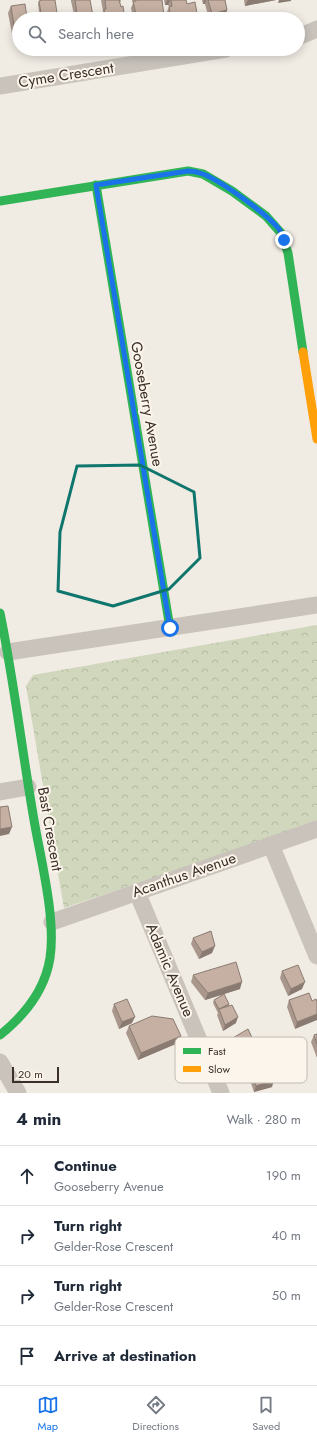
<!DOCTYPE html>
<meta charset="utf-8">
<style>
:root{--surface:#fff;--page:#f6f6f7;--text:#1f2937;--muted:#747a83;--line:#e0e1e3;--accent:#1a73e8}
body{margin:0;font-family:Jost,sans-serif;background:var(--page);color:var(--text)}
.scale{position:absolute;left:12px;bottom:10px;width:47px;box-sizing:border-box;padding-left:4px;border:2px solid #3b3029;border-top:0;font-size:11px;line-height:14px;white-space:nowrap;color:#3b3029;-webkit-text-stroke:3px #fcf5eb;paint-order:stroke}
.stop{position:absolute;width:12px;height:12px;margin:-9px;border:3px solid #1a73e8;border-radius:50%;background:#fff}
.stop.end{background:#1a73e8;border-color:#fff;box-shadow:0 1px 4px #0008}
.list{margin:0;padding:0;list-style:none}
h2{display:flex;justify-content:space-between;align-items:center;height:52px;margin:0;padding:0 16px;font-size:17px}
h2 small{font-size:13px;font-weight:400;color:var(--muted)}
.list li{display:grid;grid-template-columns:26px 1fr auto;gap:12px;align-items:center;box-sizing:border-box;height:60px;padding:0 16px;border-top:1px solid var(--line)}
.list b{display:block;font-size:15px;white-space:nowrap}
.list p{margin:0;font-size:13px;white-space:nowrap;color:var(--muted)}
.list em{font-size:13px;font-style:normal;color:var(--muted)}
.icon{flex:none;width:22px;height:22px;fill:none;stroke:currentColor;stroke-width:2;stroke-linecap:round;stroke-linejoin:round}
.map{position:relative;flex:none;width:317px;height:1093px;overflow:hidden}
.search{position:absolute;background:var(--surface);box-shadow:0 2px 10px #0003;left:12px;right:12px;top:12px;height:44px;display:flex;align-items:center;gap:10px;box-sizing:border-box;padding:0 14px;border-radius:22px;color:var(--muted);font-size:15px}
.sheet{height:292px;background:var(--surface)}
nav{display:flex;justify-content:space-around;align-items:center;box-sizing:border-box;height:56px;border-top:1px solid var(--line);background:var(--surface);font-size:11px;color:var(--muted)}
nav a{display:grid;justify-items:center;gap:2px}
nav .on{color:var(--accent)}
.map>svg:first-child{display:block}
</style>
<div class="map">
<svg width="317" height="1093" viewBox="0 0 317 1093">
<defs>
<pattern id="park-crowns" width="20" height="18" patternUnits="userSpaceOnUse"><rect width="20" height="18" fill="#d0d7bc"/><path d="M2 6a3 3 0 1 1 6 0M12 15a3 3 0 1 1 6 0" fill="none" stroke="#b4b9a2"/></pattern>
</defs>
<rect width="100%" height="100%" fill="#f0ebe3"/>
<polygon fill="url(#park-crowns)" points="317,625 317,823 64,908 26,686 33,675"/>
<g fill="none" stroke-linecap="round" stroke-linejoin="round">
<g stroke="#c9c3bc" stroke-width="17">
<polyline points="298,37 317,29"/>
<polyline points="0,86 226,49"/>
<polyline points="8,652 317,605"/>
<polyline points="0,792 28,787"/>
<polyline points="271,845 317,956"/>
<polyline points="137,892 221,1093"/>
<polyline points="52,922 317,829"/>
<polyline points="0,1062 18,1093"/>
</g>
<g stroke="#30b455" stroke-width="9">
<polyline points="96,185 170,628"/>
<polyline points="0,201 188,171 203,174 232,191 266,216 281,233 288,253 303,352"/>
<path d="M0 613C14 681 22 751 34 820 41 861 56 918 50 958 45 990 25 1015 0 1035"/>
</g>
<polyline stroke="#ff9f0a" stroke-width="9" points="303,352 317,439"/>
</g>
<g fill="#a9978c">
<polygon points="71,0 90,0 93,16 92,19 75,19 71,1"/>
<polygon points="101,0 121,0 120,3 121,7 125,19 102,19 101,16 103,11"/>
<polygon points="132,0 162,0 163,19 133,19 131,8 133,3"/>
<polygon points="164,0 186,0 187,4 198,19 167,19 166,14 169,7 168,5 165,5"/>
<polygon points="202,0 225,0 227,10 225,17 218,19 209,19 205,4 203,4"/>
<polygon points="244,0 276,0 245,6"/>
<polygon points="39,1 57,13 56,17 50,18 50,19 40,19 38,4"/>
<polygon points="11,6 19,19 19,42 18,42 18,38 13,39 8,13"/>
<polygon points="193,938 212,953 199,959 191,944"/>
<polygon points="282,971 302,989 288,996 280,978"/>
<polygon points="193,975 240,989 205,1000 191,982"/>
<polygon points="214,1000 229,1004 229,1006 236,1023 223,1031 217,1015 218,1013 213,1003"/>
<polygon points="289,1000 312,1001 295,1029 287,1007"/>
<polygon points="114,1004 132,1023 119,1029 112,1011"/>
<polygon points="129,1026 181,1036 178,1043 138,1060 126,1033"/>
<polygon points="317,1034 317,1058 311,1042 314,1035"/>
<polygon points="231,1039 253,1050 236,1060 228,1045"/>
<polygon points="251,1070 272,1087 254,1092 249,1077"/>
</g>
<g fill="#8a7b72">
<polygon points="167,0 170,0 168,5 165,5"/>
<polygon points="204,0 206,0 205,4 203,4"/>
<polygon points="248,0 276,0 245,6"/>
<polygon points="279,0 291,0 291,1 278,3"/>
<polygon points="227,10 225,17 218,19 211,19 212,14"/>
<polygon points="57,13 56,17 48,18 49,15"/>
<polygon points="82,13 80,19 76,19 77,14"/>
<polygon points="182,15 181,19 178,19 179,16"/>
<polygon points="93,16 92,19 83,19 83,18"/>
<polygon points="164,16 163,19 147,19"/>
<polygon points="171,17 174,17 173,19 170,19"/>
<polygon points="15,32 19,32 19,35 18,38 13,39"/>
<polygon points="12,827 9,834 0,836 0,829"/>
<polygon points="215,946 212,953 199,959 202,952"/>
<polygon points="242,982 240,989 205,1000 208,993"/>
<polygon points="305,982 302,989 288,996 291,989"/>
<polygon points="317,1014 317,1020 295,1029 297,1022"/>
<polygon points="135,1017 132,1023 119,1029 122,1022"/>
<polygon points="238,1017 236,1023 223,1031 225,1025"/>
<polygon points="181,1036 178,1043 138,1060 141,1053"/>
<polygon points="255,1044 253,1050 236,1060 239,1053"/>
<polygon points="274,1080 272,1087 254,1092 256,1086"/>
</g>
<g fill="#c5b0a3" stroke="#8a7b72">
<polygon points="42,0 55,0 57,13 49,15 50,18 42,19 39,1"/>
<polygon points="75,0 90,0 93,16 83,18 82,13 77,14"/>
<polygon points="105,0 119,0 121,7 123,6 125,19 105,19 104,9 106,9"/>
<polygon points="136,0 162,0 164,16 147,19 137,19 133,1 136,1"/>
<polygon points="171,0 186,0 187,4 195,2 198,19 183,19 182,15 179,16 180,19 175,19 174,17 171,17 169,7 172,6"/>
<polygon points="208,0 225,0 227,10 212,14"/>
<polygon points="25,4 27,18 33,18 33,19 19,19 19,32 15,32 11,6"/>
<polygon points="8,806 12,827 0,829 0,807"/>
<polygon points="211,931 215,946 202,952 193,938"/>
<polygon points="236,962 242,982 208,993 193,975"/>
<polygon points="298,965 305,982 291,989 282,971"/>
<polygon points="309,993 312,1001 316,999 317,1002 317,1014 297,1022 289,1000"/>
<polygon points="224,994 229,1004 219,1009 214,1000"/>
<polygon points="127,999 135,1017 122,1022 114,1004"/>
<polygon points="232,1005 238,1017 225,1025 219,1009"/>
<polygon points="152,1016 173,1019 181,1036 141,1053 129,1026"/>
<polygon points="248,1029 255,1044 239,1053 231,1039"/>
<polygon points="317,1034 317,1044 314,1035"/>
<polygon points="269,1064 274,1080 256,1086 251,1070"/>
</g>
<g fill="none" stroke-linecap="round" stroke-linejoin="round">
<path stroke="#1a73e8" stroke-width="5" d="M170 628 96 185 188 171C193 171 198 172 203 174 221 181 267 214 279 229 281 232 283 236 284 240"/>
</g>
<path fill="none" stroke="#0f766e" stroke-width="3" stroke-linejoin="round" d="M140 465 194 492 200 558 169 589 113 606 58 591 60 532 77 466Z"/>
<g text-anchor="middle" stroke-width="4" stroke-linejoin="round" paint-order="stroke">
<g font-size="15" fill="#3b3029" stroke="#fcf5eb">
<text transform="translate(66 75) rotate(-9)" y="5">Cyme Crescent</text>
<text transform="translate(147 404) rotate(80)" y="5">Gooseberry Avenue</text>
<text transform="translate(50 829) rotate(80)" y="5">Bast Crescent</text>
<text transform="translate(184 875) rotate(-19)" y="5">Acanthus Avenue</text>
<text transform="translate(170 970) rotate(67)" y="5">Adamic Avenue</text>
</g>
</g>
<rect x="175" y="1037" width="132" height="46" rx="6" fill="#fcf5eb" stroke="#c2bab1" stroke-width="1"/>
<rect x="183" y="1048" width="18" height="6" fill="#30b455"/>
<rect x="183" y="1066" width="18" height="6" fill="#ff9f0a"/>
<g font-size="11" fill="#3b3029">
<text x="208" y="1055">Fast</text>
<text x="208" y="1073">Slow</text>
</g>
</svg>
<div class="scale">20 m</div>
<div class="stop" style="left:170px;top:628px"></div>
<div class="stop end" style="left:284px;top:240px"></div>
<div class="search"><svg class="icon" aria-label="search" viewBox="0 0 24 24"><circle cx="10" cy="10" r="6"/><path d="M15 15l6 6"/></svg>Search here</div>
</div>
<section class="sheet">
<h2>4 min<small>Walk · 280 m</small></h2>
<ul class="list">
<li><svg class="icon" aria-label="ahead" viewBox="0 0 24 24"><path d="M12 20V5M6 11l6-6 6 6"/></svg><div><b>Continue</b><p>Gooseberry Avenue</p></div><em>190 m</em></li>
<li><svg class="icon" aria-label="right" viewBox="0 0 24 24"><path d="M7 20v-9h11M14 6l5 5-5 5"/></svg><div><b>Turn right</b><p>Gelder-Rose Crescent</p></div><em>40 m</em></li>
<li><svg class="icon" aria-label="right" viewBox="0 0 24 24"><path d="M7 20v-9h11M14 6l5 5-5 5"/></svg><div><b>Turn right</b><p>Gelder-Rose Crescent</p></div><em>50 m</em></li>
<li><svg class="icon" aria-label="arrive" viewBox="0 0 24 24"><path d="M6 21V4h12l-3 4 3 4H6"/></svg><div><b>Arrive at destination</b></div></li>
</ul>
</section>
<nav>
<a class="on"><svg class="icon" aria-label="map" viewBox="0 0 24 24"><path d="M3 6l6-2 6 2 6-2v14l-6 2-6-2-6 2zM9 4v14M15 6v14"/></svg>Map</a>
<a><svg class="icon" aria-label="directions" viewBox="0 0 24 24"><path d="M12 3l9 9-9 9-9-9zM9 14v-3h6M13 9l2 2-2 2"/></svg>Directions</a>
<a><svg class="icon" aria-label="saved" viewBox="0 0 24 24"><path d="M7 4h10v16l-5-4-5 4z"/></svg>Saved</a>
</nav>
